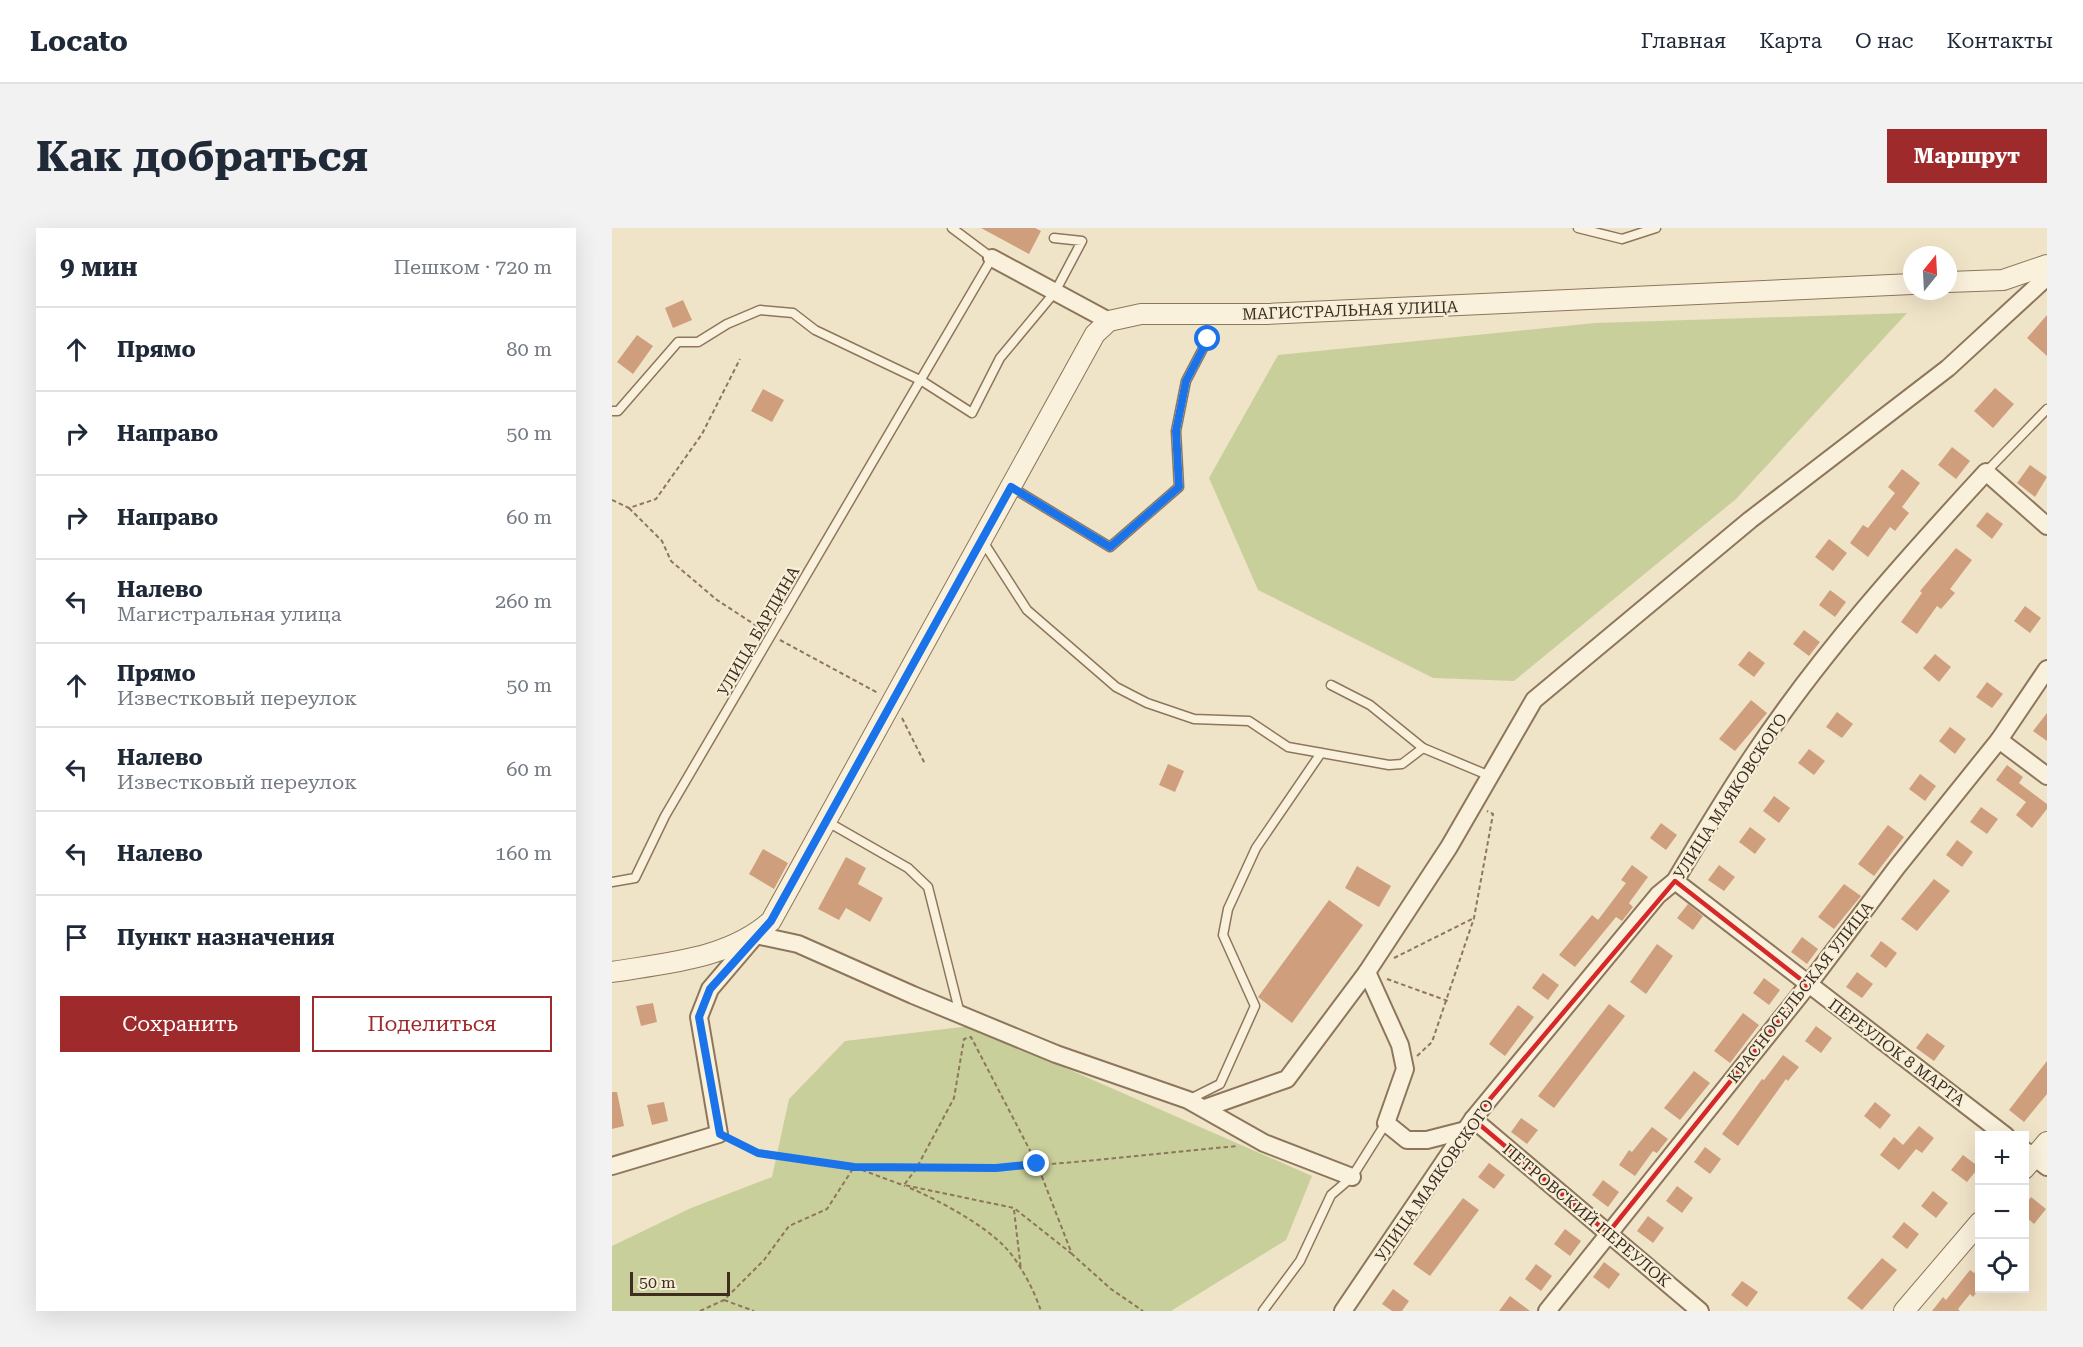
<!DOCTYPE html>
<html lang="ru">
<meta charset="utf-8">
<style>
:root{--surface:#fff;--page:#f2f2f3;--text:#1f2937;--muted:#747a83;--line:#e0e1e3;--accent:#9e2a2b}
body{margin:0;font-family:"Roboto Serif",serif;background:var(--page);color:var(--text)}
.controls{position:absolute;right:18px;bottom:18px;display:grid;overflow:hidden;border-radius:0px;box-shadow:0 6px 24px #0002}
.controls button{width:54px;height:54px;display:grid;place-items:center;padding:0;border:0;border-bottom:2px solid var(--line);background:var(--surface);color:var(--text);font:30px sans-serif}
.compass{position:absolute;left:1291px;top:18px;width:54px;height:54px;border-radius:50%;background:var(--surface);box-shadow:0 6px 24px #0002;rotate:18deg}
.scale{position:absolute;left:18px;bottom:15px;width:100px;box-sizing:border-box;padding-left:6px;border:3px solid #3d2e20;border-top:0;font-size:16px;line-height:21px;white-space:nowrap;color:#3d2e20;-webkit-text-stroke:4px #f7eed8;paint-order:stroke}
.stop{position:absolute;width:18px;height:18px;margin:-14px;border:4px solid #1a73e8;border-radius:50%;background:#fff}
.stop.end{background:#1a73e8;border-color:#fff;box-shadow:0 2px 6px #0008}
.list{margin:0;padding:0;list-style:none}
h2{display:flex;justify-content:space-between;align-items:center;height:78px;margin:0;padding:0 24px;font-size:26px}
h2 small{font-size:20px;font-weight:400;color:var(--muted)}
.list li{display:grid;grid-template-columns:39px 1fr auto;gap:18px;align-items:center;box-sizing:border-box;height:84px;padding:0 24px;border-top:2px solid var(--line)}
.list b{display:block;font-size:22px;white-space:nowrap}
.list p{margin:0;font-size:20px;white-space:nowrap;color:var(--muted)}
.list em{font-size:20px;font-style:normal;color:var(--muted)}
.actions{display:flex;gap:12px;padding:18px 24px}
.actions a{flex:1;padding:14px 0;border:2px solid var(--accent);border-radius:0px;text-align:center;font-size:21px;color:var(--accent)}
.actions .main{background:var(--accent);color:#fff}
.icon{flex:none;width:33px;height:33px;fill:none;stroke:currentColor;stroke-width:2;stroke-linecap:round;stroke-linejoin:round}
.map{position:relative;flex:none;width:1435px;height:1083px;overflow:hidden;border-radius:0px}
header{display:flex;align-items:center;gap:36px;box-sizing:border-box;height:84px;padding:0 30px;background:var(--surface);border-bottom:2px solid var(--line)}
header strong{font-size:28px}
nav{display:flex;gap:33px;margin-inline-start:auto;font-size:21px}
.intro{display:flex;align-items:center;justify-content:space-between;box-sizing:border-box;height:144px;padding:0 36px}
h1{margin:0;font-size:42px}
.button{padding:15px 27px;border-radius:0px;background:var(--accent);color:#fff;font-size:21px;font-weight:700}
main{display:flex;gap:36px;padding:0 36px}
aside{flex:1;background:var(--surface);border-radius:0px;box-shadow:0 6px 24px #0002}
.map>svg:first-child{display:block}
</style>
<header>
<strong>Locato</strong>
<nav><a>Главная</a><a>Карта</a><a>О нас</a><a>Контакты</a></nav>
</header>
<div class="intro"><h1>Как добраться</h1><a class="button">Маршрут</a></div>
<main>
<aside>
<h2>9 мин<small>Пешком · 720 m</small></h2>
<ul class="list">
<li><svg class="icon" aria-label="ahead" viewBox="0 0 24 24"><path d="M12 20V5M6 11l6-6 6 6"/></svg><div><b>Прямо</b></div><em>80 m</em></li>
<li><svg class="icon" aria-label="right" viewBox="0 0 24 24"><path d="M7 20v-9h11M14 6l5 5-5 5"/></svg><div><b>Направо</b></div><em>50 m</em></li>
<li><svg class="icon" aria-label="right" viewBox="0 0 24 24"><path d="M7 20v-9h11M14 6l5 5-5 5"/></svg><div><b>Направо</b></div><em>60 m</em></li>
<li><svg class="icon" aria-label="left" viewBox="0 0 24 24"><path d="M17 20v-9H6M10 6l-5 5 5 5"/></svg><div><b>Налево</b><p>Магистральная улица</p></div><em>260 m</em></li>
<li><svg class="icon" aria-label="ahead" viewBox="0 0 24 24"><path d="M12 20V5M6 11l6-6 6 6"/></svg><div><b>Прямо</b><p>Известковый переулок</p></div><em>50 m</em></li>
<li><svg class="icon" aria-label="left" viewBox="0 0 24 24"><path d="M17 20v-9H6M10 6l-5 5 5 5"/></svg><div><b>Налево</b><p>Известковый переулок</p></div><em>60 m</em></li>
<li><svg class="icon" aria-label="left" viewBox="0 0 24 24"><path d="M17 20v-9H6M10 6l-5 5 5 5"/></svg><div><b>Налево</b></div><em>160 m</em></li>
<li><svg class="icon" aria-label="arrive" viewBox="0 0 24 24"><path d="M6 21V4h12l-3 4 3 4H6"/></svg><div><b>Пункт назначения</b></div></li>
</ul>
<div class="actions"><a class="main">Сохранить</a><a>Поделиться</a></div>
</aside>
<div class="map">
<svg width="1435" height="1083" viewBox="0 0 1435 1083">
<rect width="100%" height="100%" fill="#f0e4c8"/>
<g fill="#c9cf9b">
<polygon points="1295,85 1124,271 902,453 821,450 646,362 597,250 666,127 983,95"/>
<polygon points="358,798 700,948 674,1012 559,1083 0,1083 0,1018 79,980 160,949 177,871 233,813"/>
</g>
<g fill="#cf9f7d">
<polygon points="369,0 423,0 429,3 417,26"/>
<polygon points="71,72 80,92 61,100 53,80"/>
<polygon points="1435,87 1435,128 1415,110"/>
<polygon points="25,107 41,118 21,146 5,134"/>
<polygon points="1383,160 1402,176 1381,200 1362,183"/>
<polygon points="151,161 172,172 160,194 139,183"/>
<polygon points="1340,219 1358,233 1344,251 1326,237"/>
<polygon points="1418,237 1435,249 1423,269 1405,255"/>
<polygon points="1290,241 1308,255 1290,279 1297,285 1283,303 1278,299 1256,329 1238,315 1251,297 1256,300 1283,265 1276,259"/>
<polygon points="1375,284 1391,296 1380,311 1364,298"/>
<polygon points="1217,311 1235,325 1221,343 1203,329"/>
<polygon points="1344,320 1360,332 1338,361 1343,365 1329,381 1325,378 1305,406 1289,394 1310,365 1308,363"/>
<polygon points="1218,362 1234,374 1223,389 1207,377"/>
<polygon points="1413,378 1429,390 1418,405 1402,393"/>
<polygon points="1192,402 1208,414 1197,428 1181,416"/>
<polygon points="1137,423 1153,435 1142,449 1126,437"/>
<polygon points="1323,426 1339,439 1327,454 1311,440"/>
<polygon points="1375,454 1391,466 1380,480 1364,469"/>
<polygon points="1139,472 1155,485 1123,523 1107,511"/>
<polygon points="1225,484 1241,496 1230,510 1214,499"/>
<polygon points="1435,485 1435,513 1421,503"/>
<polygon points="1338,499 1354,511 1343,526 1327,513"/>
<polygon points="1197,521 1213,533 1202,547 1186,535"/>
<polygon points="556,536 572,543 563,564 547,557"/>
<polygon points="1395,537 1411,549 1407,555 1435,576 1435,581 1420,600 1404,587 1414,574 1384,552"/>
<polygon points="1308,546 1324,558 1313,573 1297,561"/>
<polygon points="1162,568 1178,580 1167,595 1151,583"/>
<polygon points="1369,579 1386,591 1375,606 1358,594"/>
<polygon points="1049,595 1065,607 1054,622 1038,610"/>
<polygon points="1276,597 1292,609 1262,648 1246,636"/>
<polygon points="1138,599 1154,611 1143,626 1127,614"/>
<polygon points="1345,612 1361,624 1350,639 1334,627"/>
<polygon points="151,621 176,635 162,661 137,646"/>
<polygon points="234,629 254,640 246,656 271,670 258,694 234,680 227,692 206,681"/>
<polygon points="1020,637 1036,649 1017,675 1021,679 1010,693 1004,689 963,739 947,727 980,687 986,692 1014,655 1009,652"/>
<polygon points="1107,637 1123,649 1112,663 1096,652"/>
<polygon points="745,638 779,658 767,679 733,660"/>
<polygon points="1322,651 1338,663 1305,703 1289,691"/>
<polygon points="1232,656 1249,668 1222,701 1206,689"/>
<polygon points="717,672 751,697 680,795 646,769"/>
<polygon points="1076,676 1091,688 1081,702 1065,690"/>
<polygon points="1190,709 1206,721 1195,736 1179,724"/>
<polygon points="1269,713 1285,725 1274,740 1258,728"/>
<polygon points="1045,716 1061,728 1034,766 1018,754"/>
<polygon points="1245,744 1261,756 1250,770 1234,759"/>
<polygon points="931,745 947,757 936,772 920,760"/>
<polygon points="1152,750 1168,762 1157,777 1141,765"/>
<polygon points="41,775 45,794 29,798 24,778"/>
<polygon points="997,776 1013,788 942,880 926,868"/>
<polygon points="906,777 922,789 893,828 877,816"/>
<polygon points="1131,785 1147,797 1118,835 1102,823"/>
<polygon points="1204,798 1220,810 1209,825 1193,813"/>
<polygon points="1315,805 1333,818 1322,833 1304,820"/>
<polygon points="1171,827 1187,839 1176,853 1174,851 1126,918 1110,906 1150,851 1152,852"/>
<polygon points="1435,833 1435,866 1412,894 1397,882"/>
<polygon points="1082,843 1098,855 1068,892 1052,880"/>
<polygon points="0,864 5,864 12,898 0,901"/>
<polygon points="52,874 56,893 40,897 35,877"/>
<polygon points="1263,874 1279,887 1268,901 1252,888"/>
<polygon points="909,890 926,902 915,916 899,904"/>
<polygon points="1307,898 1322,910 1310,925 1304,921 1287,942 1268,927 1282,909 1291,917"/>
<polygon points="1040,899 1056,911 1045,925 1041,923 1023,948 1007,937 1017,922 1020,924"/>
<polygon points="1093,919 1109,931 1098,946 1082,934"/>
<polygon points="1351,927 1367,939 1355,954 1339,942"/>
<polygon points="877,935 893,947 882,961 866,949"/>
<polygon points="991,952 1007,964 996,979 980,967"/>
<polygon points="1065,958 1081,970 1070,985 1054,973"/>
<polygon points="1321,963 1336,975 1324,990 1309,978"/>
<polygon points="1419,969 1434,981 1422,996 1413,988 1413,977"/>
<polygon points="851,970 867,982 818,1048 801,1036"/>
<polygon points="1036,988 1052,1000 1041,1015 1025,1003"/>
<polygon points="1292,994 1307,1006 1295,1021 1280,1009"/>
<polygon points="953,1001 969,1013 958,1028 942,1016"/>
<polygon points="1270,1030 1285,1042 1250,1082 1235,1070"/>
<polygon points="992,1034 1008,1046 997,1061 981,1049"/>
<polygon points="924,1036 940,1048 929,1063 913,1051"/>
<polygon points="1358,1042 1368,1049 1368,1060 1361,1069 1358,1066 1346,1081 1348,1083 1320,1083 1331,1069 1334,1072"/>
<polygon points="1130,1053 1146,1064 1135,1079 1119,1067"/>
<polygon points="781,1061 797,1073 790,1083 780,1083 770,1076"/>
<polygon points="898,1068 918,1083 887,1083"/>
</g>
<g fill="none" stroke-linecap="round" stroke-linejoin="round">
<defs>
<g id="service">
<polyline points="966,0 1010,11 1044,0"/>
<polyline points="0,183 6,183 66,114 86,114 115,96 148,82 181,85 203,102 310,153 360,185 388,130 443,64 470,13 442,10"/>
<polyline points="1374,244 1435,181"/>
<polyline points="399,259 498,319 567,259 564,203 574,153 596,111"/>
<polyline points="370,312 415,382 504,459 535,475 582,491 637,493 676,519 777,537 790,536 811,520 878,548"/>
<polyline points="719,457 758,477 811,520"/>
<polyline points="214,593 296,640 316,659 348,786"/>
<polyline points="0,654 23,650 53,588 380,30 340,0"/>
<polyline points="576,872 608,856 643,778 611,707 616,681 644,620 709,525"/>
<polyline points="651,1083 688,1033 719,967 740,949 774,895"/>
</g>
<g id="minor">
<polyline points="380,30 497,93"/>
<polyline points="1387,512 1435,548"/>
<polyline points="1063,653 1394,908"/>
<polyline points="593,880 675,851 755,744"/>
<polyline points="861,891 1088,1083"/>
<polyline points="854,902 815,912 795,912 774,895 793,841 788,817 755,744 837,619 922,472 1138,292 1336,140 1435,49"/>
<polyline points="1412,922 1435,939"/>
<polyline points="0,938 107,906 87,789 98,761 144,707 186,716 301,767 444,826 576,872 652,915 740,949"/>
<path d="M731 1083 861 891 1046 667 1063 653C1088 611 1113 569 1140 529 1207 428 1292 333 1374 244L1435 298"/>
<polyline points="935,1083 1196,757 1285,639 1387,512 1435,441"/>
</g>
<g id="tertiary">
<polyline points="1336,54 1391,52 1435,37"/>
<path d="M0 744C54 735 117 731 159 693L483 106 497 93 529 86H655L1300 56"/>
<polyline points="1412,941 1435,914"/>
<polyline points="1292,1083 1368,994"/>
</g>
</defs>
<use href="#service" stroke="#8d765c" stroke-width="11"/>
<use href="#minor" stroke="#8d765c" stroke-width="20"/>
<use href="#tertiary" stroke="#8d765c" stroke-width="22"/>
<g stroke="#8d765c" stroke-width="2" stroke-dasharray="4.5 3" stroke-linecap="butt">
<polyline points="0,272 17,280 44,271 90,206 128,131"/>
<polyline points="17,280 50,313 59,333 105,372 151,402"/>
<polyline points="168,412 266,465"/>
<polyline points="290,490 313,536"/>
<polyline points="782,730 862,690"/>
<polyline points="775,751 836,773"/>
<polyline points="805,828 820,814 862,690 881,586 875,583"/>
<path d="M121 912C152 928 174 929 208 934 347 953 488 930 626 918"/>
<path d="M298 960C326 972 371 996 393 1019 408 1035 422 1062 429 1083"/>
<polyline points="402,982 409,1042"/>
<polyline points="460,1026 402,980 292,957 304,941 342,870 352,811 359,809 425,936 460,1026 499,1061 531,1083"/>
<polyline points="112,1072 142,1083"/>
<polyline points="88,1083 112,1072 152,1032 177,998 215,981 242,939 293,958"/>
</g>
<use href="#service" stroke="#faf1dc" stroke-width="8"/>
<use href="#minor" stroke="#faf1dc" stroke-width="16"/>
<use href="#tertiary" stroke="#faf1dc" stroke-width="20"/>
</g>
<g fill="none" stroke-linecap="round" stroke-linejoin="round">
<polyline stroke="#1a73e8" stroke-width="8" points="425,936 384,940 242,939 146,925 108,906 87,789 98,761 159,693 399,259 498,319 567,259 564,203 574,153 596,111"/>
</g>
<path fill="none" stroke="#d62828" stroke-width="4.5" stroke-linejoin="round" d="M1063 653 1196 757 996 1005 861 891Z"/>
<g text-anchor="middle" stroke-width="4.5" stroke-linejoin="round" paint-order="stroke">
<g font-size="16" fill="#3d2e20" stroke="#f7eed8">
<text transform="translate(738 82) rotate(-2)" y="6">МАГИСТРАЛЬНАЯ УЛИЦА</text>
<text transform="translate(146 403) rotate(-60)" y="6">УЛИЦА БАРДИНА</text>
<text transform="translate(1118 568) rotate(-57)" y="6">УЛИЦА МАЯКОВСКОГО</text>
<text transform="translate(1188 764) rotate(-52)" y="6">КРАСНОСЕЛЬСКАЯ УЛИЦА</text>
<text transform="translate(1285 824) rotate(37)" y="6">ПЕРЕУЛОК 8 МАРТА</text>
<text transform="translate(822 952) rotate(-55)" y="6">УЛИЦА МАЯКОВСКОГО</text>
<text transform="translate(975 987) rotate(40)" y="6">ПЕТРОВСКИЙ ПЕРЕУЛОК</text>
</g>
</g>
</svg>
<div class="controls">
<button>+</button>
<button>−</button>
<button><svg class="icon" aria-label="locate" viewBox="0 0 24 24"><circle cx="12" cy="12" r="6"/><path d="M12 2v4M12 18v4M2 12h4M18 12h4"/></svg></button>
</div>
<svg class="compass" viewBox="-18 -18 36 36"><path d="M0-13l5 13h-10z" fill="#e53935"/><path d="M0 13l5-13h-10z" fill="#747a83"/></svg>
<div class="scale">50 m</div>
<div class="stop" style="left:596px;top:111px"></div>
<div class="stop end" style="left:425px;top:936px"></div>
</div>
</main>
